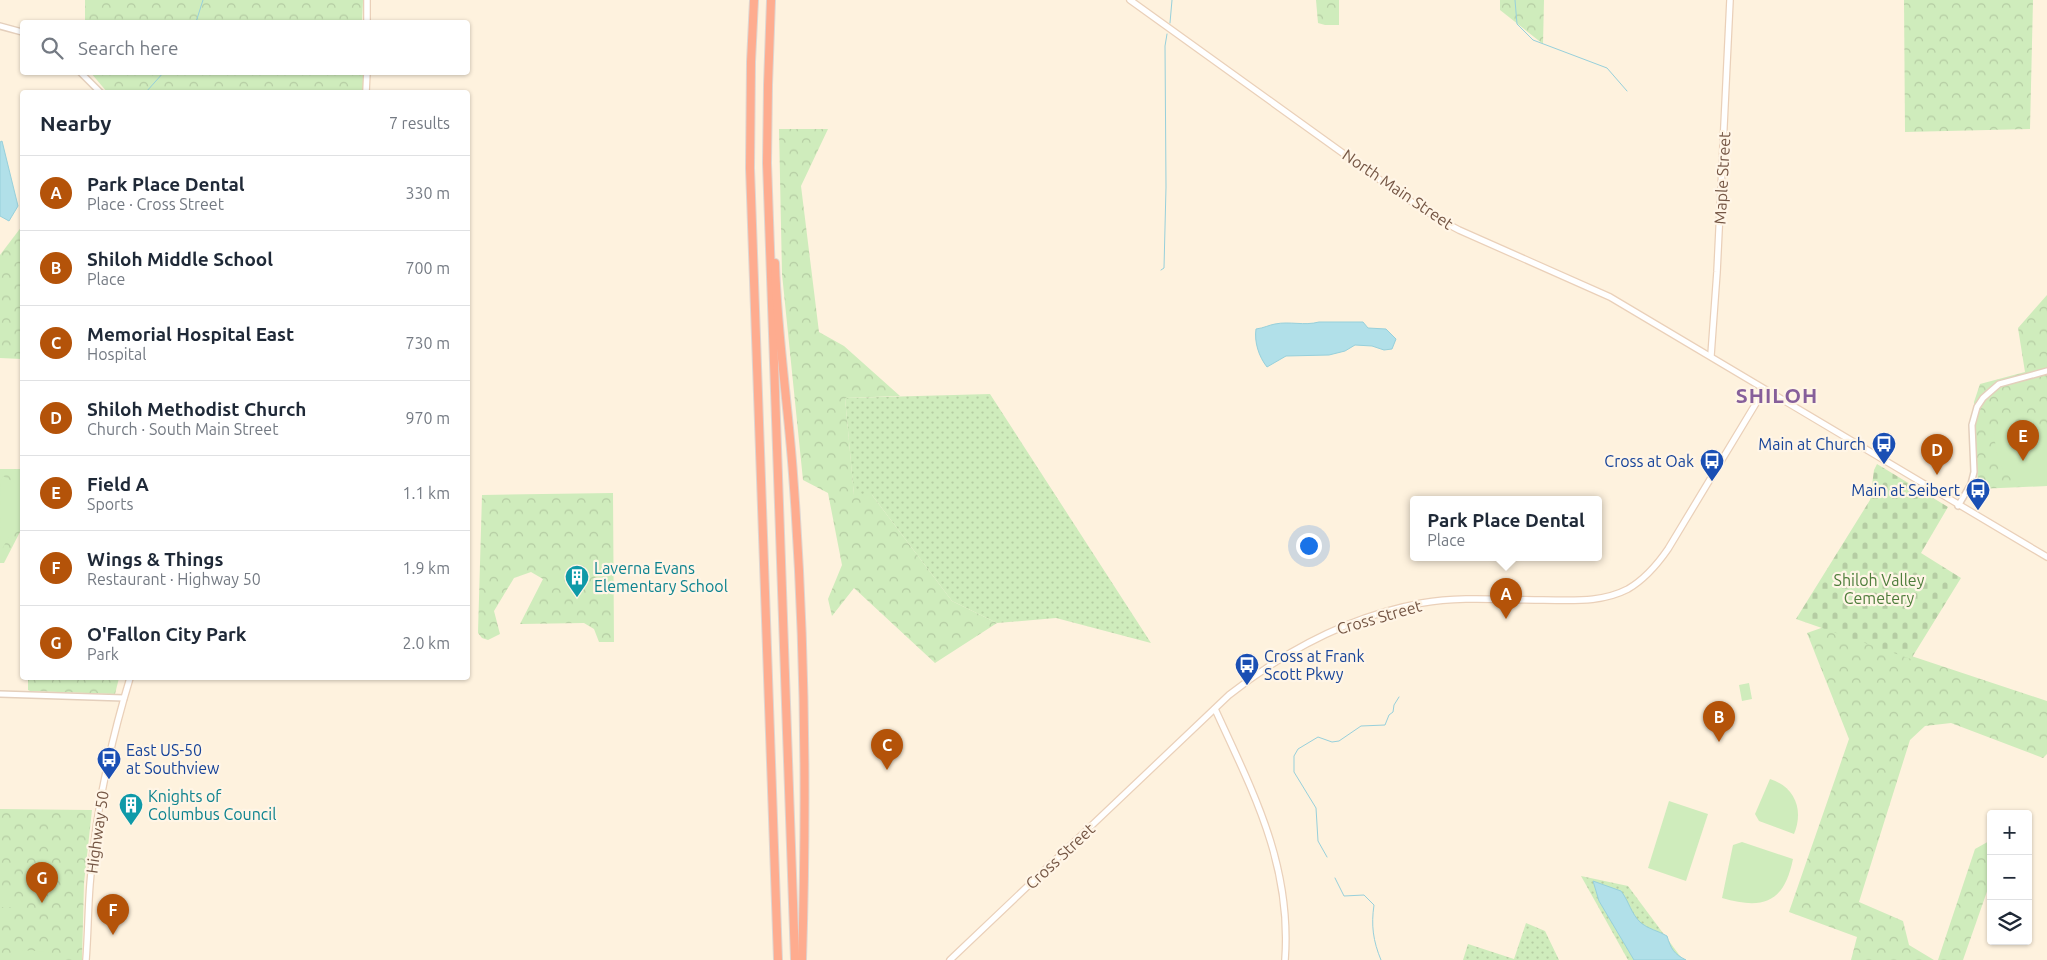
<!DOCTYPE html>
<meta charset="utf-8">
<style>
:root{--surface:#fff;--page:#f6f6f7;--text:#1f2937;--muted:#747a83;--line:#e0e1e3;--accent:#b45309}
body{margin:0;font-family:Ubuntu,sans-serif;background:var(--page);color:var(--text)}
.controls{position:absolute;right:15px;bottom:15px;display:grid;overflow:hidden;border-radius:5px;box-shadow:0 1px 4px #0004}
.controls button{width:45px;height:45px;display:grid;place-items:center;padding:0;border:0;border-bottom:1px solid var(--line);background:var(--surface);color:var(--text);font:25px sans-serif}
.you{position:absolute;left:1308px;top:545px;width:18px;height:18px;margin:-12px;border:4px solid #fff;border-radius:50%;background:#1a73e8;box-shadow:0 0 0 8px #1a73e833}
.badge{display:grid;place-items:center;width:32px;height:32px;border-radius:50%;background:var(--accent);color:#fff;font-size:16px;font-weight:700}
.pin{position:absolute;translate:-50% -41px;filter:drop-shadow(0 1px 2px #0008)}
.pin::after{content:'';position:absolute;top:26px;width:18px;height:15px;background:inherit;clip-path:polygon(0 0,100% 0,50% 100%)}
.popup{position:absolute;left:1410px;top:496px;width:192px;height:65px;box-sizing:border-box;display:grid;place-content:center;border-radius:5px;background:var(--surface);filter:drop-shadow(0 1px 4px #0005);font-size:16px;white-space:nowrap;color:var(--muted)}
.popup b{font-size:19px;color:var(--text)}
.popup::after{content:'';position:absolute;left:50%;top:100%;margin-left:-10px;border:10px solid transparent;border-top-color:var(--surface)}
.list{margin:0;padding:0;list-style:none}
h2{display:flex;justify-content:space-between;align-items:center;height:65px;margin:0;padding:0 20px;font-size:21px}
h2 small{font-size:16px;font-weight:400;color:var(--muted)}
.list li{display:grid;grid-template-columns:32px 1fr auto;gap:15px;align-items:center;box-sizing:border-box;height:75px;padding:0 20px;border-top:1px solid var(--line)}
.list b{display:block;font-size:19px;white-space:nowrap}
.list p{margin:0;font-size:16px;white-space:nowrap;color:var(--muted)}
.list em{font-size:16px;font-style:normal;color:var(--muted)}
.icon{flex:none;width:28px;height:28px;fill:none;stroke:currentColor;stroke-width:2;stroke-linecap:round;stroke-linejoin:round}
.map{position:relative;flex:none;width:2047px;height:960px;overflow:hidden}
.search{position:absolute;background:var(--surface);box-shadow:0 1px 4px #0004;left:20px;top:20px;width:450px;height:55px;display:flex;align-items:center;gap:12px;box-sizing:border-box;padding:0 18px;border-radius:5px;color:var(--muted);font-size:19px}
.panel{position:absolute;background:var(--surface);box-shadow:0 1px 4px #0004;left:20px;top:90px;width:450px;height:590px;border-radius:5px}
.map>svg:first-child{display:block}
</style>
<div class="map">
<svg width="2047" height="960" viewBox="0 0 2047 960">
<defs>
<pattern id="grass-dots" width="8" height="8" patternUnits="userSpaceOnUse" patternTransform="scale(1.25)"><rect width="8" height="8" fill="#cfecbc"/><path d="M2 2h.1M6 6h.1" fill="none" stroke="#b5cca3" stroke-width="1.8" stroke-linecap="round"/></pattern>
<pattern id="forest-crowns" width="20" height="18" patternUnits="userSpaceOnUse" patternTransform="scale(1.25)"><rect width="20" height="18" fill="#cfecbc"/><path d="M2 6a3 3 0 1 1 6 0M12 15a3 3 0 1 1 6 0" fill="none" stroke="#b5cca3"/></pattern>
<pattern id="cemetery-stones" width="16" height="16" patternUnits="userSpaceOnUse" patternTransform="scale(1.25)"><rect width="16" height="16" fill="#cfecbc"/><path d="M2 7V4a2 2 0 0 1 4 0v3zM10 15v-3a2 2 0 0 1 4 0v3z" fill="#b5cca3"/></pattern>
</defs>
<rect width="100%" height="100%" fill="#fef2de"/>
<g fill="url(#grass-dots)">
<polygon points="990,394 1151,643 1056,618 997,623 952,601 872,495 854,496 845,398"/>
<polygon points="1581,876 1628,886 1683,960 1628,960"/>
<polygon points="1526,923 1545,931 1559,960 1463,960 1468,944 1514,959"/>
</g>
<g fill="url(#forest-crowns)">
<polygon points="85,0 363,0 362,22 85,22"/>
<polygon points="1316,0 1339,0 1339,25 1325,25 1318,23"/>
<polygon points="1500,0 1544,0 1543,44 1500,10"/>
<polygon points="1904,0 2033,0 2030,129 1905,132"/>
<polygon points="364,72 364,92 107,92 91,73"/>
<polygon points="779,129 828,129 801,186 819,332 844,346 900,396 845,398 854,495 872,495 952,601 997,623 935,663 854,588 832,616 828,599 842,565 828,493 803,480 782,274"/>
<polygon points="22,226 22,359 0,358 0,255"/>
<polygon points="2047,295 2047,486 1978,489 1974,402 1980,384 2025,372 2018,328"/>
<polygon points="0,469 22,469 22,528 4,563 0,563"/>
<polygon points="613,493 614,642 599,642 594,629 584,623 520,624 543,579 531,572 514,578 494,611 500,634 488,640 482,638 478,633 482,495"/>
<polygon points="1824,627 2047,701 2047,754 2043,758 1951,723 1925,726 1910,740 1859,902 1903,921 1909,945 1934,960 1851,960 1857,937 1789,912 1849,739 1807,633"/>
<polygon points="32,678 119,678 115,694 30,691 28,690 28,680 31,680"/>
<polygon points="0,809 92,810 84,883 82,960 0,960"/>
<polygon points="1991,840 1991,880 1963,960 1938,960 1975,849"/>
</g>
<polygon fill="url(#cemetery-stones)" points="1877,464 1948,507 1921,553 1961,578 1911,659 1796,619 1870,500 1874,470"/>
<g fill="#cfecbc">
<path d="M1995 425 2047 427V484C2040 485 2030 487 2023 485 1999 477 1993 447 1995 425Z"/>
<polygon points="3,476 22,487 22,513 1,551 0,481"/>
<polygon points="1749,683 1752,699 1742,701 1739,685"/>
<path d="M1770 779C1795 787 1804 810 1794 834L1759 821 1755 814Z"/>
<polygon points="1669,801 1708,814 1686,881 1648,868"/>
<path d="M1742 842 1793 859C1784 903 1763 910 1722 898L1733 845Z"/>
<rect x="0" y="891" width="14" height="16"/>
<path d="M12 950C30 951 50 949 64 960H10Z"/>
</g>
<g fill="#b1e0e9" stroke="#97d0db">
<polygon points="2,141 18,206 9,221 0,216 0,142"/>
<path d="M1319 322H1363L1368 328 1386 329 1396 339 1392 349 1384 350 1372 346 1355 345 1345 351 1329 355 1286 356 1267 367C1259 357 1254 342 1256 329 1264 328 1269 325 1275 324 1290 321 1304 326 1319 322Z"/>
<path d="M1593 881 1621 891C1629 901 1631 914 1641 923 1648 929 1659 931 1667 936 1671 949 1674 954 1686 960H1634L1599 901Z"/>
</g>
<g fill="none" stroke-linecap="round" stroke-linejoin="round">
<g stroke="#97d0db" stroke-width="1">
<polyline points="1515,0 1517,24 1533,40 1607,68 1627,91"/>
<polyline points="196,22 203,0"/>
<polyline points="1170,23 1172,0"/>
<polyline points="146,92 164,72"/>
<polyline points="1161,270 1164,268 1166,187 1165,46 1167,34"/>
<polyline points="1327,857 1318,841 1316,808 1294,772 1294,756 1298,749 1318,737 1332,742 1339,741 1361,726 1385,725 1389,715 1393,712 1394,705 1399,697"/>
<path d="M1335 878 1344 896 1364 895 1374 905C1371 925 1373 941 1381 960"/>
</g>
<defs>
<g id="tertiary">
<polyline points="0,26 22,32"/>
<polyline points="80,72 100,92"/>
<polyline points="1958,506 1971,484 1974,472 1972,425 1977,407 1983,398 1999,384 2047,371"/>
<polyline points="0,694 124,698"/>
</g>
<g id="secondary">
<polyline points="367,0 367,22"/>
<polyline points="1130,0 1401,195 1440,220 1459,230 1610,297 2047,557"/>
<polyline points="366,92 367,72"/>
<polyline points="1711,355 1717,272 1730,0"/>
<path d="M1215 709C1253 792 1292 865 1285 960"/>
<path d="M86 960C88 935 88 909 90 884 95 814 110 744 130 678"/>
<path d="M950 960 1229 695C1286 650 1350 616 1422 603 1461 596 1503 600 1543 600 1572 600 1601 603 1628 589 1645 579 1657 565 1668 549L1764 390"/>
</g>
<g id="motorway">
<polyline points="754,0 751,62 750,168 778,960"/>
<polyline points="771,0 768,85 767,163 795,960"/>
<path d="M775 263C777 333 788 403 793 474 805 635 807 798 802 960"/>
</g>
</defs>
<use href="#tertiary" stroke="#e4cfbc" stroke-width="8"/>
<use href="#secondary" stroke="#ead0b9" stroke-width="8"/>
<use href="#motorway" stroke="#ded6d2" stroke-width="10"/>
<use href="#tertiary" stroke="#fff" stroke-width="5"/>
<use href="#secondary" stroke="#fff" stroke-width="5.5"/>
<use href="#motorway" stroke="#feac8f" stroke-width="8"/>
</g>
<defs>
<symbol id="bus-pin" viewBox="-11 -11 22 30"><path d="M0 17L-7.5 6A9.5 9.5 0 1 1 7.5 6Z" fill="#1a4fb4" stroke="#fff5e6"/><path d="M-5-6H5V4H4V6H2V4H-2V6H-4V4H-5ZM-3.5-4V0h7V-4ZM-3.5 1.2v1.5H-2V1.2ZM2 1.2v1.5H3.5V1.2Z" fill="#fff"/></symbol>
<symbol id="building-pin" viewBox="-11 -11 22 30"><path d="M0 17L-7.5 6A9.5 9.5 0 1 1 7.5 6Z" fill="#0f9aa8" stroke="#fff5e6"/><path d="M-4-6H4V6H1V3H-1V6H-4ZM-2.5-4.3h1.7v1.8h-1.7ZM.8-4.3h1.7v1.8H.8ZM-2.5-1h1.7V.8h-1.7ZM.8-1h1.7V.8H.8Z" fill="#fff"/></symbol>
</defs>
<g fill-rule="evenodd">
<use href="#bus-pin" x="1870" y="430" width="28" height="38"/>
<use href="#bus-pin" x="1698" y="447" width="28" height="38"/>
<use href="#bus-pin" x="1964" y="476" width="28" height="38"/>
<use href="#building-pin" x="563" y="563" width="28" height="38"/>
<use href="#bus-pin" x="1233" y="651" width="28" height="38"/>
<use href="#bus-pin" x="95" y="745" width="28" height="38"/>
<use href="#building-pin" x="117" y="791" width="28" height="38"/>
</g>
<g text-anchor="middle" stroke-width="4.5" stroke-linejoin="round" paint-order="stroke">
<g font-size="16" fill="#755644" stroke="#fff5e6">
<text transform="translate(1722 178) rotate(-87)" y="6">Maple Street</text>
<text transform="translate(1398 189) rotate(34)" y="6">North Main Street</text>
<text transform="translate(1379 617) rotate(-16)" y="6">Cross Street</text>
<text transform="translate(97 832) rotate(-82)" y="6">Highway 50</text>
<text transform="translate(1060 856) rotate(-43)" y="6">Cross Street</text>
</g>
<g font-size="16" fill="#164399" stroke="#fff5e6" text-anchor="end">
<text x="1866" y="450">Main at Church</text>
<text x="1694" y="467">Cross at Oak</text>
<text x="1960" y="496">Main at Seibert</text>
<text x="1264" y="662" text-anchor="start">Cross at Frank<tspan x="1264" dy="18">Scott Pkwy</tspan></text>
<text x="126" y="756" text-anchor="start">East US-50<tspan x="126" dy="18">at Southview</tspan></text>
</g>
<g font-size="16" fill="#0d838f" stroke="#fff5e6" text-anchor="start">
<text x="594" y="574">Laverna Evans<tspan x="594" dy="18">Elementary School</tspan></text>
<text x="148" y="802">Knights of<tspan x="148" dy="18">Columbus Council</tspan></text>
</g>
<g font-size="16" fill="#4e7d3b" stroke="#fff5e6">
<text x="1879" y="586">Shiloh Valley<tspan x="1879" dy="18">Cemetery</tspan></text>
</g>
<g font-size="21" font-weight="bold" letter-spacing="1" fill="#865f9a" stroke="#fff5e6">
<text x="1777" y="403">SHILOH</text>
</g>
</g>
</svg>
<div class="controls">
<button>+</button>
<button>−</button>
<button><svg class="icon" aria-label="layers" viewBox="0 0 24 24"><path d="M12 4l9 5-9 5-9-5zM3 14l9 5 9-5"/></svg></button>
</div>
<div class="you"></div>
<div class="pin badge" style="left:1506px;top:619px">A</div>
<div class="popup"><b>Park Place Dental</b>Place</div>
<div class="pin badge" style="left:1719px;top:742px">B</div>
<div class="pin badge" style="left:887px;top:770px">C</div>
<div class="pin badge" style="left:1937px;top:475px">D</div>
<div class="pin badge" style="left:2023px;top:461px">E</div>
<div class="pin badge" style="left:113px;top:935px">F</div>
<div class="pin badge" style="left:42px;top:903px">G</div>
<div class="search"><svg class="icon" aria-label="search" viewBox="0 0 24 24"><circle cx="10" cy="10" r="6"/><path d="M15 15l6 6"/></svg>Search here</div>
<section class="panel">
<h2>Nearby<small>7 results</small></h2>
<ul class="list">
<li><span class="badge">A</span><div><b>Park Place Dental</b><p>Place · Cross Street</p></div><em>330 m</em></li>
<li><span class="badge">B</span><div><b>Shiloh Middle School</b><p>Place</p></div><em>700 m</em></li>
<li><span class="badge">C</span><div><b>Memorial Hospital East</b><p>Hospital</p></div><em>730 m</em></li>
<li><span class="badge">D</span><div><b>Shiloh Methodist Church</b><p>Church · South Main Street</p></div><em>970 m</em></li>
<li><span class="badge">E</span><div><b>Field A</b><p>Sports</p></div><em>1.1 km</em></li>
<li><span class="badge">F</span><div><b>Wings &amp; Things</b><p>Restaurant · Highway 50</p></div><em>1.9 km</em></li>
<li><span class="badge">G</span><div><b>O'Fallon City Park</b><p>Park</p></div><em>2.0 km</em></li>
</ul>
</section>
</div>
